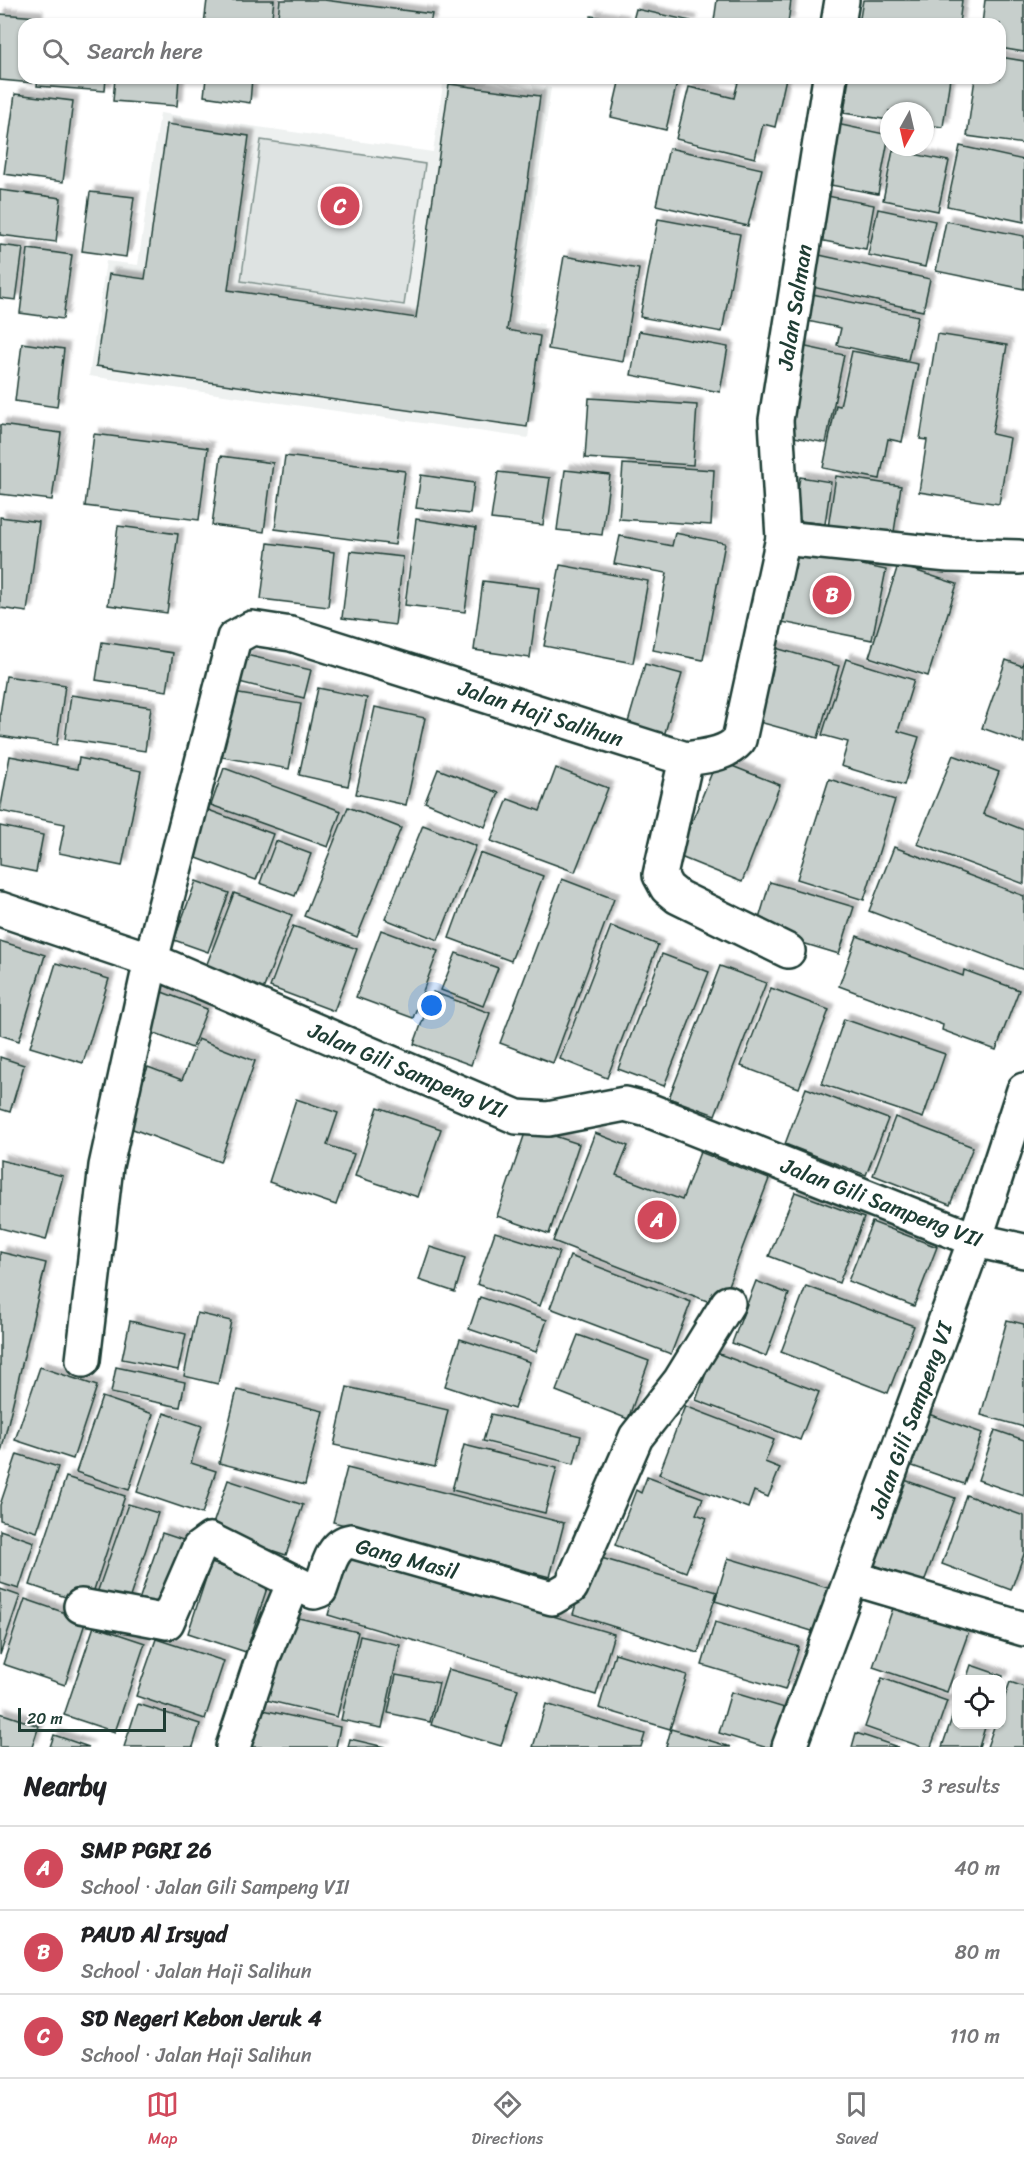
<!DOCTYPE html>
<meta charset="utf-8">
<style>
:root{--surface:#fff;--page:#f2f2f2;--text:#202124;--muted:#757577;--line:#e0e0e0;--accent:#d1495b}
body{margin:0;font-family:Sriracha,sans-serif;background:var(--page);color:var(--text)}
.controls{position:absolute;right:18px;bottom:18px;display:grid;overflow:hidden;border-radius:12px;box-shadow:0 2px 4px #0004}
.controls button{width:54px;height:54px;display:grid;place-items:center;padding:0;border:0;border-bottom:2px solid var(--line);background:var(--surface);color:var(--text);font:30px sans-serif}
.compass{position:absolute;left:880px;top:102px;width:54px;height:54px;border-radius:50%;background:var(--surface);box-shadow:0 2px 4px #0004;rotate:188deg}
.scale{position:absolute;left:18px;bottom:15px;width:148px;box-sizing:border-box;padding-left:6px;border:3px solid #1f3d34;border-top:0;font-size:16px;line-height:21px;white-space:nowrap;color:#1f3d34;-webkit-text-stroke:4px #fff;paint-order:stroke}
.you{position:absolute;left:432px;top:1006px;width:21px;height:21px;margin:-15px;border:4px solid #fff;border-radius:50%;background:#1a73e8;box-shadow:0 0 0 9px #1a73e833}
.badge{display:grid;place-items:center;width:39px;height:39px;border-radius:50%;background:var(--accent);color:#fff;font-size:20px;font-weight:700}
.pin{position:absolute;translate:-50% -50%;border:3px solid #fff;box-shadow:0 2px 6px #0006}
.list{margin:0;padding:0;list-style:none}
h2{display:flex;justify-content:space-between;align-items:center;height:78px;margin:0;padding:0 24px;font-size:26px}
h2 small{font-size:20px;font-weight:400;color:var(--muted)}
.list li{display:grid;grid-template-columns:39px 1fr auto;gap:18px;align-items:center;box-sizing:border-box;height:84px;padding:0 24px;border-top:2px solid var(--line)}
.list b{display:block;font-size:22px;white-space:nowrap}
.list p{margin:0;font-size:20px;white-space:nowrap;color:var(--muted)}
.list em{font-size:20px;font-style:normal;color:var(--muted)}
.icon{flex:none;width:33px;height:33px;fill:none;stroke:currentColor;stroke-width:2;stroke-linecap:round;stroke-linejoin:round}
.map{position:relative;flex:none;width:1024px;height:1747px;overflow:hidden}
.search{position:absolute;background:var(--surface);box-shadow:0 2px 4px #0004;left:18px;right:18px;top:18px;height:66px;display:flex;align-items:center;gap:15px;box-sizing:border-box;padding:0 21px;border-radius:18px;color:var(--muted);font-size:22px}
.sheet{height:330px;background:var(--surface)}
nav{display:flex;justify-content:space-around;align-items:center;box-sizing:border-box;height:84px;border-top:2px solid var(--line);background:var(--surface);font-size:16px;color:var(--muted)}
nav a{display:grid;justify-items:center;gap:3px}
nav .on{color:var(--accent)}
.map>svg:first-child{display:block}
</style>
<div class="map">
<svg width="1024" height="1747" viewBox="0 0 1024 1747">
<defs>
<filter id="shadow"><feDropShadow dx="5.5" dy="-5.5" stdDeviation="1.5" flood-color="#0004"/></filter>
</defs>
<rect width="100%" height="100%" fill="#fff"/>
<filter id="ink" filterUnits="userSpaceOnUse"><feTurbulence type="fractalNoise" baseFrequency=".0167" numOctaves="2"/><feDisplacementMap in="SourceGraphic" scale="12" xChannelSelector="R" yChannelSelector="G"/><feConvolveMatrix kernelMatrix="1 2 1 2 8 2 1 2 1" color-interpolation-filters="sRGB"/></filter>
<g filter="url(#ink)">
<polygon fill="#eef1f0" points="444,78 484,78 551,88 518,320 544,324 528,438 89,376 106,261 138,265 160,113 433,152"/>
<polygon fill="#dee3e2" stroke="#7e908b" stroke-width="1.5" points="261,140 425,164 404,305 241,281"/>
<g fill="#c7cfcc" stroke="#1f3d34" stroke-width="1.5" filter="url(#shadow)">
<polygon points="207,0 274,0 271,24 204,24"/>
<polygon points="280,0 324,0 432,14 430,24 277,24"/>
<polygon points="717,0 791,0 788,24 714,21"/>
<polygon points="863,0 962,0 959,24 859,24"/>
<polygon points="985,0 1024,0 1024,52 1000,48 1000,24 982,24"/>
<polygon points="636,9 691,21 691,24 632,24"/>
<polygon points="0,14 37,17 37,24 24,24 24,78 33,78 33,83 0,80"/>
<polygon points="591,16 623,21 623,24 590,24"/>
<polygon points="1000,57 1024,61 1024,144 967,136 975,78 1000,78"/>
<polygon points="38,78 106,78 105,91 37,86"/>
<polygon points="115,78 179,78 177,106 113,101"/>
<polygon points="206,78 252,78 250,103 204,96"/>
<polygon points="620,78 678,78 666,130 611,117"/>
<polygon points="739,78 786,78 775,127 763,124 755,158 676,139 689,87 734,98"/>
<polygon points="849,78 950,78 943,127 925,125 925,111 889,111 889,120 844,113"/>
<polygon points="449,84 540,96 507,330 540,336 527,427 96,366 109,274 145,279 167,124 249,136 228,290 416,318"/>
<polygon points="15,94 73,101 63,182 4,174"/>
<polygon points="832,123 889,135 878,194 820,183"/>
<polygon points="960,146 1024,160 1024,222 947,206"/>
<polygon points="669,148 762,169 748,226 656,205"/>
<polygon points="893,150 949,161 938,211 883,200"/>
<polygon points="0,190 61,198 56,242 0,235"/>
<polygon points="90,192 134,197 126,257 82,251"/>
<polygon points="817,194 874,205 866,249 808,238"/>
<polygon points="878,209 935,221 925,267 868,255"/>
<polygon points="658,219 740,234 722,332 640,317"/>
<polygon points="946,221 1024,236 1024,289 936,271"/>
<polygon points="0,245 23,248 16,300 0,298"/>
<polygon points="28,249 72,255 63,319 20,313"/>
<polygon points="810,253 930,279 923,311 803,285"/>
<polygon points="564,256 639,269 623,362 548,349"/>
<polygon points="798,291 918,316 908,360 837,345 841,328 793,318"/>
<polygon points="639,331 728,347 720,392 631,375"/>
<polygon points="937,334 1007,345 992,434 1010,438 999,504 919,492 927,440 920,439"/>
<polygon points="22,343 64,349 57,407 15,401"/>
<polygon points="797,345 844,355 826,443 778,434"/>
<polygon points="852,351 918,364 902,442 888,439 880,479 823,468 836,405 840,406"/>
<polygon points="589,398 697,405 693,465 585,458"/>
<polygon points="0,425 61,433 52,500 0,494"/>
<polygon points="94,434 208,448 199,520 85,506"/>
<polygon points="221,456 273,463 264,532 212,525"/>
<polygon points="285,456 405,471 395,545 275,529"/>
<polygon points="623,464 714,470 711,525 619,519"/>
<polygon points="565,470 610,475 602,535 557,530"/>
<polygon points="498,472 550,478 543,525 491,519"/>
<polygon points="421,475 474,483 470,514 416,508"/>
<polygon points="836,476 901,486 892,545 827,534"/>
<polygon points="800,477 831,482 825,524 793,520"/>
<polygon points="0,517 39,522 27,612 0,608"/>
<polygon points="416,519 476,528 465,612 405,605"/>
<polygon points="118,526 178,534 167,613 108,605"/>
<polygon points="675,533 725,543 703,660 653,650 667,573 614,564 620,536 672,546"/>
<polygon points="268,543 334,552 328,607 261,599"/>
<polygon points="791,550 886,570 872,640 777,621"/>
<polygon points="350,551 403,557 395,625 342,618"/>
<polygon points="560,565 648,581 633,663 544,646"/>
<polygon points="898,565 957,584 928,676 869,657"/>
<polygon points="483,581 539,588 530,658 474,650"/>
<polygon points="102,642 173,653 167,691 96,680"/>
<polygon points="772,647 839,666 818,738 752,720"/>
<polygon points="246,655 311,670 304,698 239,682"/>
<polygon points="846,659 914,680 898,731 919,737 904,785 841,766 848,742 822,735"/>
<polygon points="1006,660 1022,666 1024,660 1024,743 982,728"/>
<polygon points="645,664 682,674 664,736 627,726"/>
<polygon points="6,676 65,685 57,745 0,736 0,714"/>
<polygon points="318,688 367,698 348,786 299,775"/>
<polygon points="233,693 301,704 289,769 222,757"/>
<polygon points="71,695 151,707 145,751 65,739"/>
<polygon points="375,707 425,718 406,805 356,794"/>
<polygon points="953,755 999,772 983,814 1024,830 1024,884 917,844"/>
<polygon points="10,756 77,769 79,758 141,771 122,866 59,853 65,824 0,811"/>
<polygon points="717,760 780,785 742,882 678,856"/>
<polygon points="224,768 341,811 328,847 211,805"/>
<polygon points="556,768 608,788 575,872 491,841 508,799 540,811"/>
<polygon points="438,769 499,793 485,827 425,802"/>
<polygon points="829,779 895,800 864,900 797,879"/>
<polygon points="348,807 401,828 357,937 304,916"/>
<polygon points="203,808 273,834 256,880 186,854"/>
<polygon points="423,825 476,846 438,940 385,919"/>
<polygon points="0,826 43,835 36,872 0,865"/>
<polygon points="276,841 311,854 295,896 260,883"/>
<polygon points="894,847 1024,896 1024,970 869,911"/>
<polygon points="480,853 543,876 511,961 449,938"/>
<polygon points="562,879 614,899 553,1063 500,1043"/>
<polygon points="196,881 229,893 208,952 174,940"/>
<polygon points="770,882 854,907 839,954 756,929"/>
<polygon points="234,893 292,915 263,990 205,969"/>
<polygon points="293,926 357,949 334,1011 270,987"/>
<polygon points="611,926 658,945 607,1078 560,1059"/>
<polygon points="381,930 438,951 413,1018 356,997"/>
<polygon points="857,936 963,976 964,970 1019,990 996,1050 942,1030 943,1025 839,986"/>
<polygon points="0,941 45,955 19,1041 0,1035"/>
<polygon points="456,953 498,968 483,1006 441,990"/>
<polygon points="662,954 709,972 664,1086 618,1069"/>
<polygon points="56,963 109,979 83,1063 30,1047"/>
<polygon points="720,966 766,983 715,1115 669,1098"/>
<polygon points="771,988 829,1010 799,1088 741,1066"/>
<polygon points="154,989 207,1009 192,1048 139,1028"/>
<polygon points="433,992 490,1013 471,1065 414,1044"/>
<polygon points="844,1019 945,1054 923,1118 822,1084"/>
<polygon points="198,1039 255,1061 220,1162 125,1126 148,1067 182,1080"/>
<polygon points="0,1057 24,1065 10,1112 0,1109"/>
<polygon points="806,1088 888,1119 866,1175 785,1144"/>
<polygon points="296,1099 338,1113 327,1145 354,1154 336,1205 269,1182"/>
<polygon points="378,1107 441,1129 418,1197 355,1176"/>
<polygon points="895,1117 973,1147 950,1205 873,1175"/>
<polygon points="527,1127 579,1144 549,1234 497,1216"/>
<polygon points="595,1133 628,1146 616,1175 682,1200 700,1152 769,1179 720,1306 553,1241"/>
<polygon points="0,1160 63,1176 46,1240 0,1228"/>
<polygon points="795,1192 864,1218 839,1283 769,1256"/>
<polygon points="872,1222 937,1247 914,1306 848,1281"/>
<polygon points="495,1232 559,1252 540,1306 477,1284"/>
<polygon points="430,1247 465,1258 455,1292 419,1280"/>
<polygon points="0,1252 46,1263 0,1457"/>
<polygon points="570,1256 691,1302 671,1354 550,1308"/>
<polygon points="756,1281 789,1294 766,1356 732,1343"/>
<polygon points="806,1286 914,1326 888,1393 781,1352"/>
<polygon points="480,1297 547,1320 536,1352 469,1329"/>
<polygon points="197,1313 231,1321 218,1384 184,1376"/>
<polygon points="1007,1320 1024,1324 1024,1427 981,1415"/>
<polygon points="130,1321 186,1334 178,1370 122,1359"/>
<polygon points="578,1335 649,1361 628,1419 556,1391"/>
<polygon points="460,1339 530,1362 514,1409 445,1386"/>
<polygon points="714,1352 819,1392 800,1440 696,1400"/>
<polygon points="40,1367 97,1386 73,1459 15,1440"/>
<polygon points="116,1367 185,1382 180,1407 111,1393"/>
<polygon points="347,1387 448,1410 435,1467 334,1445"/>
<polygon points="237,1390 323,1411 305,1485 219,1463"/>
<polygon points="102,1397 153,1414 129,1490 76,1472"/>
<polygon points="685,1406 774,1440 765,1462 780,1468 768,1497 754,1491 748,1508 659,1474"/>
<polygon points="917,1410 982,1433 964,1484 898,1461"/>
<polygon points="164,1413 202,1426 191,1463 216,1471 202,1514 137,1492"/>
<polygon points="491,1414 581,1436 574,1464 483,1441"/>
<polygon points="995,1430 1024,1440 1024,1496 978,1480"/>
<polygon points="464,1445 557,1468 545,1513 452,1490"/>
<polygon points="17,1454 58,1467 37,1532 0,1520 0,1505"/>
<polygon points="347,1468 564,1523 550,1577 333,1522"/>
<polygon points="66,1477 125,1496 89,1605 30,1585"/>
<polygon points="647,1477 703,1498 696,1514 707,1518 686,1572 615,1545 636,1490 641,1493"/>
<polygon points="896,1477 955,1498 924,1582 866,1562"/>
<polygon points="228,1480 303,1505 286,1555 211,1530"/>
<polygon points="966,1495 1024,1516 1024,1554 1011,1590 942,1564"/>
<polygon points="128,1504 158,1513 127,1606 96,1596"/>
<polygon points="0,1530 34,1542 19,1589 0,1583"/>
<polygon points="162,1533 189,1542 164,1616 137,1606"/>
<polygon points="345,1555 614,1634 596,1695 328,1615"/>
<polygon points="591,1555 717,1592 698,1653 573,1614"/>
<polygon points="728,1558 828,1588 815,1632 715,1601"/>
<polygon points="211,1563 269,1582 246,1652 188,1633"/>
<polygon points="0,1589 20,1596 0,1655"/>
<polygon points="25,1599 86,1620 65,1685 3,1664"/>
<polygon points="894,1605 969,1631 947,1692 873,1667"/>
<polygon points="286,1615 358,1632 337,1717 266,1700"/>
<polygon points="715,1622 799,1647 785,1690 702,1665"/>
<polygon points="94,1626 145,1643 115,1732 64,1715"/>
<polygon points="360,1636 400,1645 382,1728 341,1720"/>
<polygon points="156,1639 224,1661 205,1719 136,1696"/>
<polygon points="615,1653 687,1675 670,1729 599,1708"/>
<polygon points="971,1665 1003,1676 1002,1681 966,1680"/>
<polygon points="448,1669 518,1689 501,1746 431,1725"/>
<polygon points="396,1675 439,1683 430,1722 388,1713"/>
<polygon points="882,1678 947,1701 931,1747 922,1747 865,1727"/>
<polygon points="1010,1682 1024,1687 1024,1747 987,1747 995,1724 1002,1724 1002,1705"/>
<polygon points="731,1692 798,1712 787,1747 764,1747 719,1733"/>
<polygon points="138,1704 200,1724 193,1747 124,1747"/>
<polygon points="546,1704 645,1734 641,1747 533,1747"/>
<polygon points="956,1706 956,1724 986,1724 979,1747 942,1747"/>
<polygon points="259,1709 340,1727 336,1747 250,1747"/>
<polygon points="0,1713 39,1726 32,1747 0,1747"/>
<polygon points="671,1729 731,1747 666,1747"/>
<polygon points="856,1733 898,1747 852,1747"/>
<polygon points="54,1735 89,1747 50,1747"/>
<polygon points="350,1739 385,1747 348,1747"/>
</g>
<g fill="none" stroke-linecap="round" stroke-linejoin="round">
<defs>
<g id="street">
<polyline points="838,24 842,0"/>
<polyline points="783,538 949,555 1019,557"/>
<polyline points="686,759 660,875 667,888 678,897 788,951"/>
<polyline points="0,909 151,960 517,1117 548,1119 625,1104 648,1110 975,1240 1024,1251"/>
<path d="M83 1360 106 1166 151 960 234 638 252 628 291 634 686 759C705 756 726 755 739 740L783 538 776 420 830 78"/>
<polyline points="852,1578 1024,1629"/>
<polyline points="81,1606 167,1622 199,1548 210,1540 294,1582"/>
<path d="M233 1747 263 1657 294 1582 314 1592 320 1590C327 1573 330 1544 351 1541L552 1598 571 1587 636 1437 680 1381 728 1303"/>
<polyline points="789,1747 975,1240 1024,1090"/>
</g>
</defs>
<use href="#street" stroke="#1f3d34" stroke-width="38"/>
<use href="#street" stroke="#fff" stroke-width="33"/>
</g>
</g>
<g text-anchor="middle" stroke-width="6" stroke-linejoin="round" paint-order="stroke">
<g font-size="22" fill="#1f3d34" stroke="#fff">
<text transform="translate(794 307) rotate(-81)" y="8">Jalan Salman</text>
<text transform="translate(541 713) rotate(18)" y="8">Jalan Haji Salihun</text>
<text transform="translate(408 1070) rotate(23)" y="8">Jalan Gili Sampeng VII</text>
<text transform="translate(882 1202) rotate(21)" y="8">Jalan Gili Sampeng VII</text>
<text transform="translate(910 1420) rotate(-70)" y="8">Jalan Gili Sampeng VI</text>
<text transform="translate(407 1558) rotate(15)" y="8">Gang Masil</text>
</g>
</g>
</svg>
<div class="controls">
<button><svg class="icon" aria-label="locate" viewBox="0 0 24 24"><circle cx="12" cy="12" r="6"/><path d="M12 2v4M12 18v4M2 12h4M18 12h4"/></svg></button>
</div>
<svg class="compass" viewBox="-18 -18 36 36"><path d="M0-13l5 13h-10z" fill="#e53935"/><path d="M0 13l5-13h-10z" fill="#757577"/></svg>
<div class="scale">20 m</div>
<div class="you"></div>
<div class="pin badge" style="left:657px;top:1220px">A</div>
<div class="pin badge" style="left:832px;top:595px">B</div>
<div class="pin badge" style="left:340px;top:206px">C</div>
<div class="search"><svg class="icon" aria-label="search" viewBox="0 0 24 24"><circle cx="10" cy="10" r="6"/><path d="M15 15l6 6"/></svg>Search here</div>
</div>
<section class="sheet">
<h2>Nearby<small>3 results</small></h2>
<ul class="list">
<li><span class="badge">A</span><div><b>SMP PGRI 26</b><p>School · Jalan Gili Sampeng VII</p></div><em>40 m</em></li>
<li><span class="badge">B</span><div><b>PAUD Al Irsyad</b><p>School · Jalan Haji Salihun</p></div><em>80 m</em></li>
<li><span class="badge">C</span><div><b>SD Negeri Kebon Jeruk 4</b><p>School · Jalan Haji Salihun</p></div><em>110 m</em></li>
</ul>
</section>
<nav>
<a class="on"><svg class="icon" aria-label="map" viewBox="0 0 24 24"><path d="M3 6l6-2 6 2 6-2v14l-6 2-6-2-6 2zM9 4v14M15 6v14"/></svg>Map</a>
<a><svg class="icon" aria-label="directions" viewBox="0 0 24 24"><path d="M12 3l9 9-9 9-9-9zM9 14v-3h6M13 9l2 2-2 2"/></svg>Directions</a>
<a><svg class="icon" aria-label="saved" viewBox="0 0 24 24"><path d="M7 4h10v16l-5-4-5 4z"/></svg>Saved</a>
</nav>
